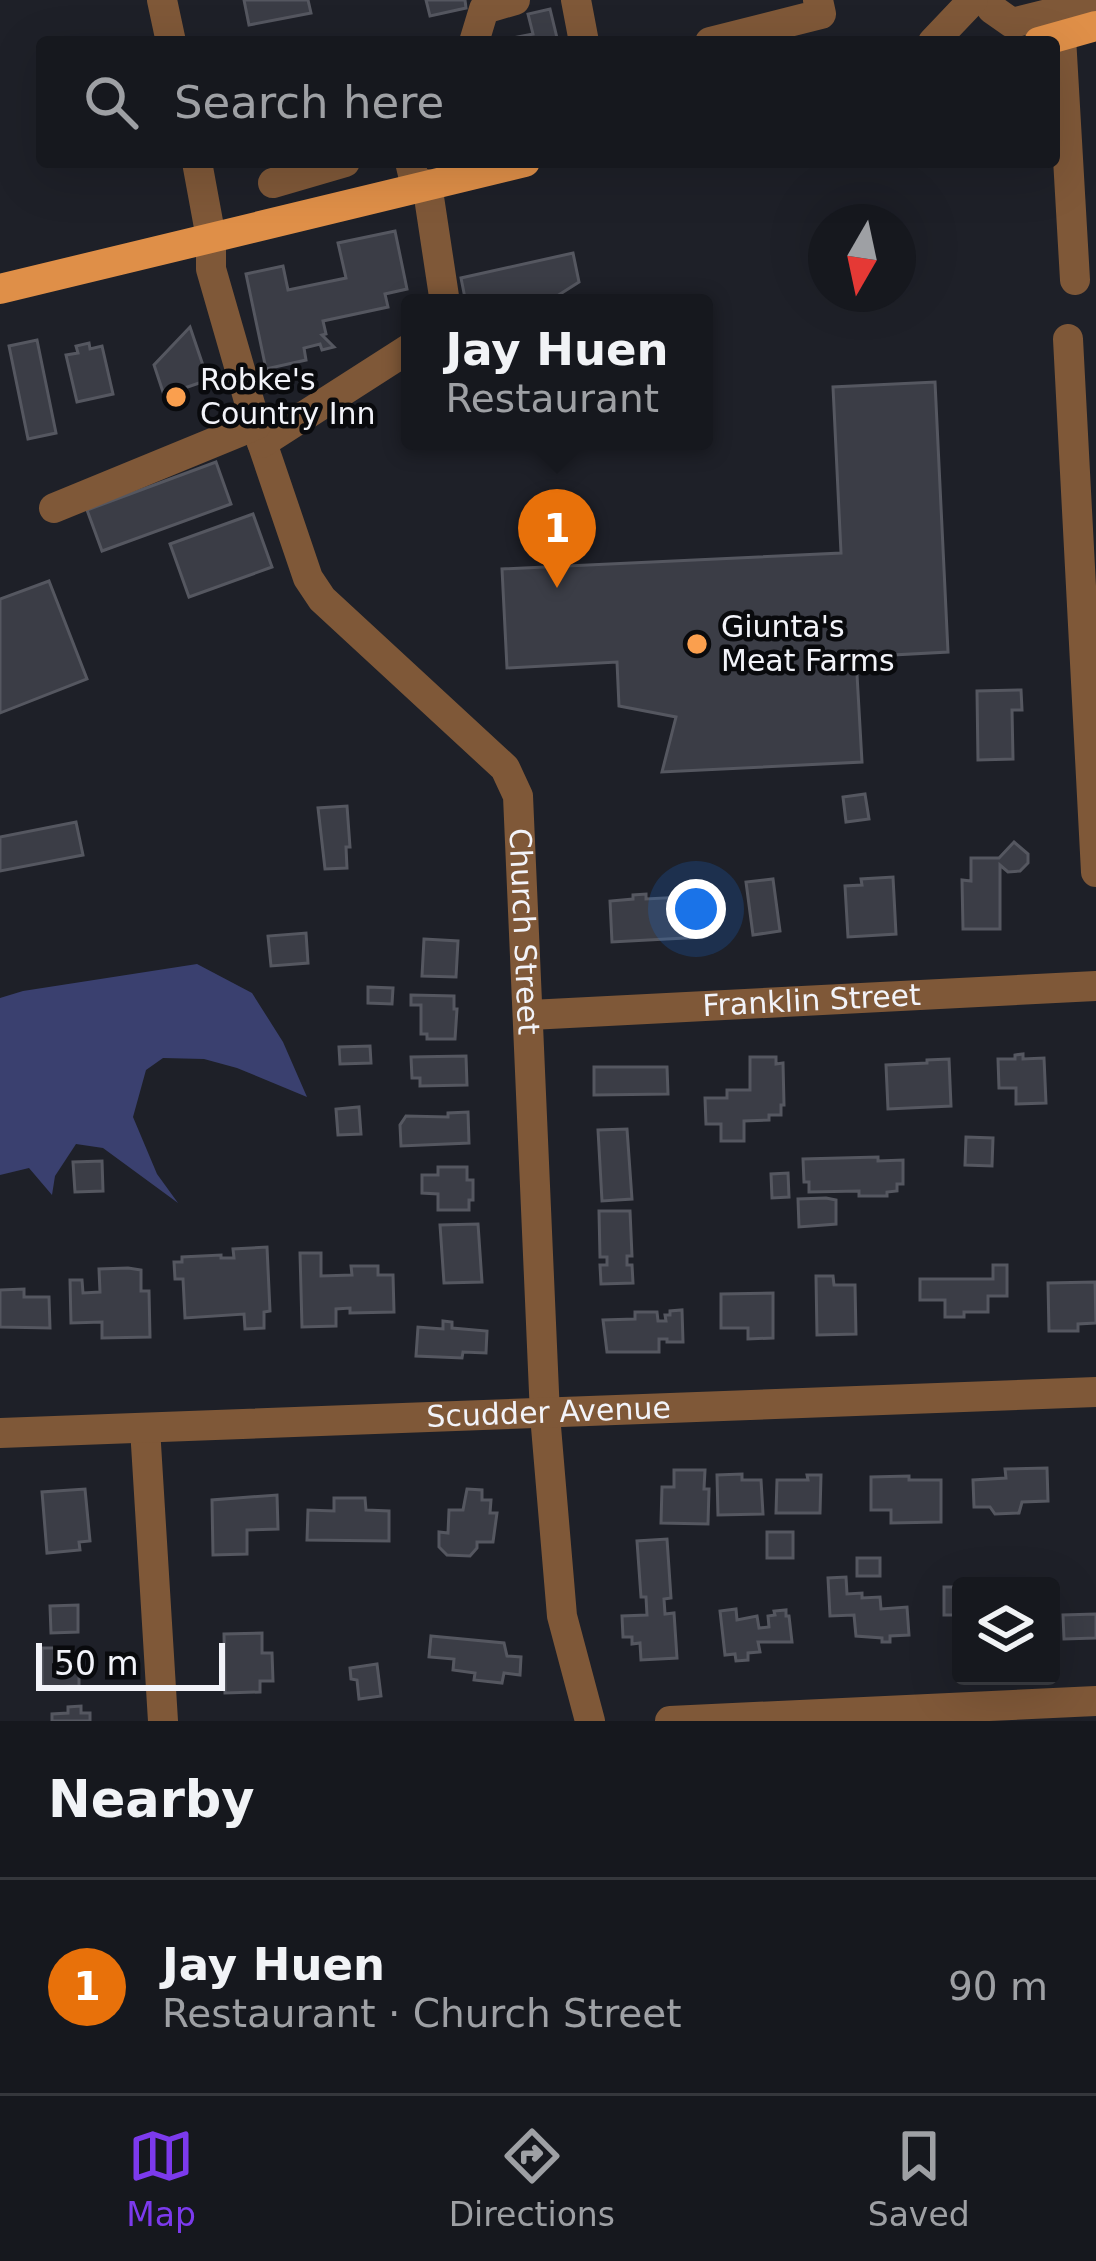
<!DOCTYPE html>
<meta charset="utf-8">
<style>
:root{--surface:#16181e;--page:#23252b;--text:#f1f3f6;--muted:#9ea0a4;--line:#35373c;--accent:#7c3aed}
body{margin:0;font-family:"DejaVu Sans",sans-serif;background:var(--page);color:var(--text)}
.controls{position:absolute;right:36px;bottom:36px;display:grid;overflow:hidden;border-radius:12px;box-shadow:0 12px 48px #0002}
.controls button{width:108px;height:108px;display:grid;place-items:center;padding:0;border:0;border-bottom:3px solid var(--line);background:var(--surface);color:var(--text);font:60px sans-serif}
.compass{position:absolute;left:808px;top:204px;width:108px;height:108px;border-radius:50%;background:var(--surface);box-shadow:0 12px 48px #0002;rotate:189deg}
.scale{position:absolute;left:36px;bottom:30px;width:189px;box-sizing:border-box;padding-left:12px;border:6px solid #f2f3f9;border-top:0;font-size:33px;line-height:42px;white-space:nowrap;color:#f2f3f9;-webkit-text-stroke:9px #090a0d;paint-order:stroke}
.you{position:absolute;left:696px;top:909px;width:42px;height:42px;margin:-30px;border:9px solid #fff;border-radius:50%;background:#1a73e8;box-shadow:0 0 0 18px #1a73e833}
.badge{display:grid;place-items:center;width:78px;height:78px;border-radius:50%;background:var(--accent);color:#fff;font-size:39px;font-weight:700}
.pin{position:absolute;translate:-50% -99px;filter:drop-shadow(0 3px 6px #0008)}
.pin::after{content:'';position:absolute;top:63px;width:42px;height:36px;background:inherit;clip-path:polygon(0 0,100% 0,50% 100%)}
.popup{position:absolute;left:401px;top:294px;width:312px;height:156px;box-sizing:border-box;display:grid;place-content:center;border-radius:12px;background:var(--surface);filter:drop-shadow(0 3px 9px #0005);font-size:39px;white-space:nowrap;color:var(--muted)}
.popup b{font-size:45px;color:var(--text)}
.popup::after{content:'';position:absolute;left:50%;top:100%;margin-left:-24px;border:24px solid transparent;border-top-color:var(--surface)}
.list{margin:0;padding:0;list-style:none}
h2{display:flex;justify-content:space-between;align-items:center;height:156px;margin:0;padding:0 48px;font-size:51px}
h2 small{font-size:39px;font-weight:400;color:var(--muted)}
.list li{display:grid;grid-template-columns:78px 1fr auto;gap:36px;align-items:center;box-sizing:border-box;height:216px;padding:0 48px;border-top:3px solid var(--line)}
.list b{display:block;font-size:45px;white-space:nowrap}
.list p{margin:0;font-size:39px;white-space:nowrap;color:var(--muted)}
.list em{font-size:39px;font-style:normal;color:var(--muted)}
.icon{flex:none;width:66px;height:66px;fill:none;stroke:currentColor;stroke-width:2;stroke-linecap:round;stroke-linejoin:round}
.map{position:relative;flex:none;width:1096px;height:1721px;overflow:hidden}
.search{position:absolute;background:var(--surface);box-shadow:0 12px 48px #0002;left:36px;right:36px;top:36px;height:132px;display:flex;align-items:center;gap:30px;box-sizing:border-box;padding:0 42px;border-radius:12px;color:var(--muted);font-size:45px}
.sheet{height:372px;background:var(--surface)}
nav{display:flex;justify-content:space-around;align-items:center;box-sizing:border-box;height:168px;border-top:3px solid var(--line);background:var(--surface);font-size:33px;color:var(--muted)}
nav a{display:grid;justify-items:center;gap:6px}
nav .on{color:var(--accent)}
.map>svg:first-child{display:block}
</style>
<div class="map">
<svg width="1096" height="1721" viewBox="0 0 1096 1721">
<rect width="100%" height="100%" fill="#1e2028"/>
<polygon fill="#3a406f" points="197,964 252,993 283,1042 307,1097 237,1068 204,1059 163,1058 146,1070 133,1117 157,1174 178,1203 103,1148 76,1144 55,1176 52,1195 29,1168 0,1175 0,998 23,991"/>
<g fill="#3b3d46" stroke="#555760" stroke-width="3">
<polygon points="244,0 308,0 311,13 249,25"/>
<polygon points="426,0 465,0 466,8 430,16"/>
<polygon points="550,9 558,42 514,42 513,38 533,34 528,14"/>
<polygon points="395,231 407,289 385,294 388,307 323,321 326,334 322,335 334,347 322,350 320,344 304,348 306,360 266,369 246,274 283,266 288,290 346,278 338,243"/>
<polygon points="573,253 579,282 546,303 466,303 461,278"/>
<polygon points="190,327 208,380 164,395 154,365"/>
<polygon points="37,340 56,433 28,439 9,346"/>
<polygon points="89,343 90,349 102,346 113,394 77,402 66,355 78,353 76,346"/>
<polygon points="935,382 948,652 856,657 862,762 662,772 676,717 619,706 617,662 507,668 502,569 841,553 833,387"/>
<polygon points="216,462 231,504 102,551 87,510"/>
<polygon points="253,514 272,567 189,597 170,544"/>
<polygon points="49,581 87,679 0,713 0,599"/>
<polygon points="1021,690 1022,710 1012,710 1013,759 978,760 977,691"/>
<polygon points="865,794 869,819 846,822 843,797"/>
<polygon points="347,806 350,847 346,847 347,868 325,869 318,808"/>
<polygon points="76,822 83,855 0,871 0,837"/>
<polygon points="1014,842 1028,854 1028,863 1020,871 1008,872 1000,865 1000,929 963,929 962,880 971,881 971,858 999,858"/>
<polygon points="893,877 896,934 848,937 845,886 862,885 861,879"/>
<polygon points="773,879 780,931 753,935 746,882"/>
<polygon points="646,894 646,899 701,896 703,937 612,942 610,901 633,899 633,895"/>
<polygon points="306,933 308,963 271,966 268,936"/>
<polygon points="424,939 458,941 456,977 422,976"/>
<polygon points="368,987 393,988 392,1004 368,1003"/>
<polygon points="411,995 454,996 454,1009 457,1009 455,1039 427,1039 427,1034 421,1034 421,1005 411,1005"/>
<polygon points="370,1046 371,1063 340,1064 339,1047"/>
<polygon points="1023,1054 1023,1059 1044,1058 1046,1103 1016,1104 1016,1088 999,1088 998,1059 1015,1059 1015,1055"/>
<polygon points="466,1056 467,1085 420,1086 420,1078 412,1078 411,1057"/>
<polygon points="750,1057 776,1057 776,1064 783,1063 784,1105 781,1105 781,1115 769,1115 769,1120 744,1121 744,1141 721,1141 721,1124 706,1124 705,1098 727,1098 727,1090 750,1090"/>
<polygon points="949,1059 951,1106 888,1109 886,1065 927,1063 927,1060"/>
<polygon points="594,1067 667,1067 668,1094 594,1095"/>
<polygon points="359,1107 361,1134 338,1135 336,1109"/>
<polygon points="468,1112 469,1143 401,1146 400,1125 406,1116 448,1117 448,1113"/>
<polygon points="627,1129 632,1199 602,1201 598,1130"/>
<polygon points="966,1137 993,1138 992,1166 965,1165"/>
<polygon points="878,1157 878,1161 903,1160 903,1184 897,1184 897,1191 887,1192 887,1196 859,1196 859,1191 809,1192 809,1182 804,1182 803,1159"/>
<polygon points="102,1161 103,1191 75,1192 73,1162"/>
<polygon points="438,1167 467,1167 467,1180 473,1180 473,1200 469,1200 469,1210 438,1210 438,1194 422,1193 422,1175 438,1175"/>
<polygon points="788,1173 789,1197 772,1198 771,1174"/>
<polygon points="826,1198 836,1200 836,1224 799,1227 798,1199"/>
<polygon points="599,1211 630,1211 632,1256 627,1256 627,1265 632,1265 633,1283 601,1284 600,1265 607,1265 607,1257 600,1257"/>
<polygon points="478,1224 482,1282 444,1283 440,1225"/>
<polygon points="267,1247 270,1311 264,1312 264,1328 245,1329 244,1314 185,1318 183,1279 175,1279 174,1262 182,1262 182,1257 221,1255 221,1258 234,1258 233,1249"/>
<polygon points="300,1253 321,1253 321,1276 352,1275 351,1266 378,1266 378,1275 393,1275 394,1312 350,1313 350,1308 336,1309 336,1326 302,1327"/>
<polygon points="993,1265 1007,1265 1007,1296 988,1296 988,1312 964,1312 964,1317 945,1317 945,1300 920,1300 920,1279 993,1279"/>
<polygon points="128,1268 141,1270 141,1291 149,1291 150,1337 102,1338 102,1322 71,1323 70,1280 82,1280 83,1293 100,1292 99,1269"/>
<polygon points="816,1276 833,1276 834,1285 855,1285 856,1334 817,1335"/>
<polygon points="1095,1282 1096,1323 1078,1324 1078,1331 1049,1331 1048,1283"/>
<polygon points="24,1289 24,1297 49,1297 50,1328 0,1327 0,1290"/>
<polygon points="773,1293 773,1338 748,1339 748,1328 721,1328 721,1294"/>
<polygon points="682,1310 683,1342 667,1342 667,1339 659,1339 659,1352 607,1352 603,1320 635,1319 635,1312 657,1312 658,1321 666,1321 665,1315 670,1315 670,1311"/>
<polygon points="443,1321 452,1322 452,1328 487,1331 486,1353 463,1352 462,1358 416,1356 418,1327 443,1329"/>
<polygon points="1047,1468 1048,1501 1022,1502 1019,1513 995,1514 990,1507 974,1507 973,1480 1006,1478 1005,1469"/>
<polygon points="674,1470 705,1470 704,1489 709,1489 708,1524 661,1523 662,1487 674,1487"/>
<polygon points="742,1474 742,1480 761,1480 763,1514 718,1515 717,1475"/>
<polygon points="807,1475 821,1475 820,1513 776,1513 777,1480 808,1480"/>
<polygon points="909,1476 909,1480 941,1480 941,1522 891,1523 891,1510 871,1510 871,1477"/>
<polygon points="85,1489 90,1541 79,1542 80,1550 47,1553 42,1492"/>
<polygon points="467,1489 482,1490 482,1500 491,1500 490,1513 497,1513 493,1542 477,1542 477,1548 470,1556 447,1555 439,1547 439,1532 448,1533 449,1510 463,1510"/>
<polygon points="277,1495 278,1529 247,1530 247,1554 213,1555 212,1500"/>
<polygon points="334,1498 365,1498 366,1510 389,1511 389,1541 307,1540 308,1510 334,1511"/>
<rect x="767" y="1532" width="26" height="26"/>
<polygon points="667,1539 671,1598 664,1599 665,1614 674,1613 677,1658 641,1660 640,1643 632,1644 632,1637 623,1637 622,1616 647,1615 646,1597 641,1597 637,1541"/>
<rect x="857" y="1558" width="23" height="18"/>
<polygon points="846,1577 847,1594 862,1593 862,1598 880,1597 881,1609 907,1607 909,1635 890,1636 890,1642 882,1642 882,1638 856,1636 854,1615 830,1616 828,1578"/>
<polygon points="944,1587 959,1587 960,1615 944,1615"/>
<polygon points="78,1605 78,1632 51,1633 50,1606"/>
<polygon points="736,1609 737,1620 757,1616 759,1628 769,1627 768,1616 775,1615 774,1611 786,1610 786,1616 789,1616 792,1642 758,1642 760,1652 748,1653 748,1660 736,1661 735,1654 725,1655 720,1611"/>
<polygon points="1096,1614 1096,1638 1064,1639 1063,1615"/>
<polygon points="262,1633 262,1653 272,1653 273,1681 260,1681 260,1692 225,1693 224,1634"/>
<polygon points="431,1636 504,1643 507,1656 521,1657 520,1675 504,1673 502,1683 474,1680 475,1673 453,1670 454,1659 429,1657"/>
<polygon points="42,1648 73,1648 74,1671 79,1670 79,1686 42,1687"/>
<polygon points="377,1664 381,1696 359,1699 357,1680 351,1679 350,1668"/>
<polygon points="81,1706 81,1713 90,1713 90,1721 52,1721 52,1714 68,1713 68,1707"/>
</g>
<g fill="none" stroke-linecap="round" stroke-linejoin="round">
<g stroke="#7f5838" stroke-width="30">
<polyline points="162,0 171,42"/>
<polyline points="576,0 584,42"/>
<polyline points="986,0 992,9 1012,23 1096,2"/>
<polyline points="1061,37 1075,280"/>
<polyline points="474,42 484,9 515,0"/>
<polyline points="710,42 821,14 818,0"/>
<polyline points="933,42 973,0"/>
<path id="s1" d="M197 162 211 238V269L256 425 308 578 322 599 505 768 518 796 545 1415 562 1616 590 1721"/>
<polyline points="410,162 416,187"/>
<polyline points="273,183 345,162"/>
<polyline points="427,184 445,303"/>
<polyline points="1068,339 1096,872"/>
<polyline points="262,443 410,348"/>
<polyline points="54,508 256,425"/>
<path id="s2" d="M530 1015 1096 986"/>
<polyline points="145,1428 163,1721"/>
<path id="s3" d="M0 1433 1096 1392"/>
<polyline points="670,1721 1096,1701"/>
</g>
<g stroke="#df8f48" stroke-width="30">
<polyline points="1039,42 1096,26"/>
<polyline points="0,289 525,162"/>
</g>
</g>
<g fill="#fa9f4e" stroke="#090a0d" stroke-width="4.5">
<circle cx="176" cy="397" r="12"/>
<circle cx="697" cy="644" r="12"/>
</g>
<g text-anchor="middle" stroke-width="9" stroke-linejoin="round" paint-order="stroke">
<g font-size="30" fill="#f2f3f9" stroke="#090a0d" text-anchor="start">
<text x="200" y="390">Robke's<tspan x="200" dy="34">Country Inn</tspan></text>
<text x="721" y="637">Giunta's<tspan x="721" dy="34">Meat Farms</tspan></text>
</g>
<g font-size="30" fill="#f2f3f9" stroke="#090a0d">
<text dy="10" stroke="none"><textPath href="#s1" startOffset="873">Church Street</textPath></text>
<text dy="10" stroke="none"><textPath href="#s2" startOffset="282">Franklin Street</textPath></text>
<text dy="10" stroke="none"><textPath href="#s3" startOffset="549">Scudder Avenue</textPath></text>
</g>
</g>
</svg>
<div class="controls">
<button><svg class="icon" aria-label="layers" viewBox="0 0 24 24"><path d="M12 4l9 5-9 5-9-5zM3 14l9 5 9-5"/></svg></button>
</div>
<svg class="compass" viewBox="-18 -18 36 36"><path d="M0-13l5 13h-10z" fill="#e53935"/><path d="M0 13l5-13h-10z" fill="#9ea0a4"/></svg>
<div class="scale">50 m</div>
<div class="you"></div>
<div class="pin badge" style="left:557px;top:588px;background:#e8710a">1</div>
<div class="popup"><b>Jay Huen</b>Restaurant</div>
<div class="search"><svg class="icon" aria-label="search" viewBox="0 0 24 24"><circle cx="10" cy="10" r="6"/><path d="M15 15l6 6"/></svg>Search here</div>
</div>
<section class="sheet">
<h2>Nearby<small></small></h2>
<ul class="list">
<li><span class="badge" style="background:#e8710a">1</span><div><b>Jay Huen</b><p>Restaurant · Church Street</p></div><em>90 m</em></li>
</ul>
</section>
<nav>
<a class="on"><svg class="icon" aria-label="map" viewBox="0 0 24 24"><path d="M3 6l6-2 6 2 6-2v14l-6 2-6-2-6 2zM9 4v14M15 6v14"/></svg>Map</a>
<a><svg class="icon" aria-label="directions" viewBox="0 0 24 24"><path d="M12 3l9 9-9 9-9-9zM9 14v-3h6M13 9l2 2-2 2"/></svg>Directions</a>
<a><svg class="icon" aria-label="saved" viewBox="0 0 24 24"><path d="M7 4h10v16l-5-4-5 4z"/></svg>Saved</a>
</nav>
